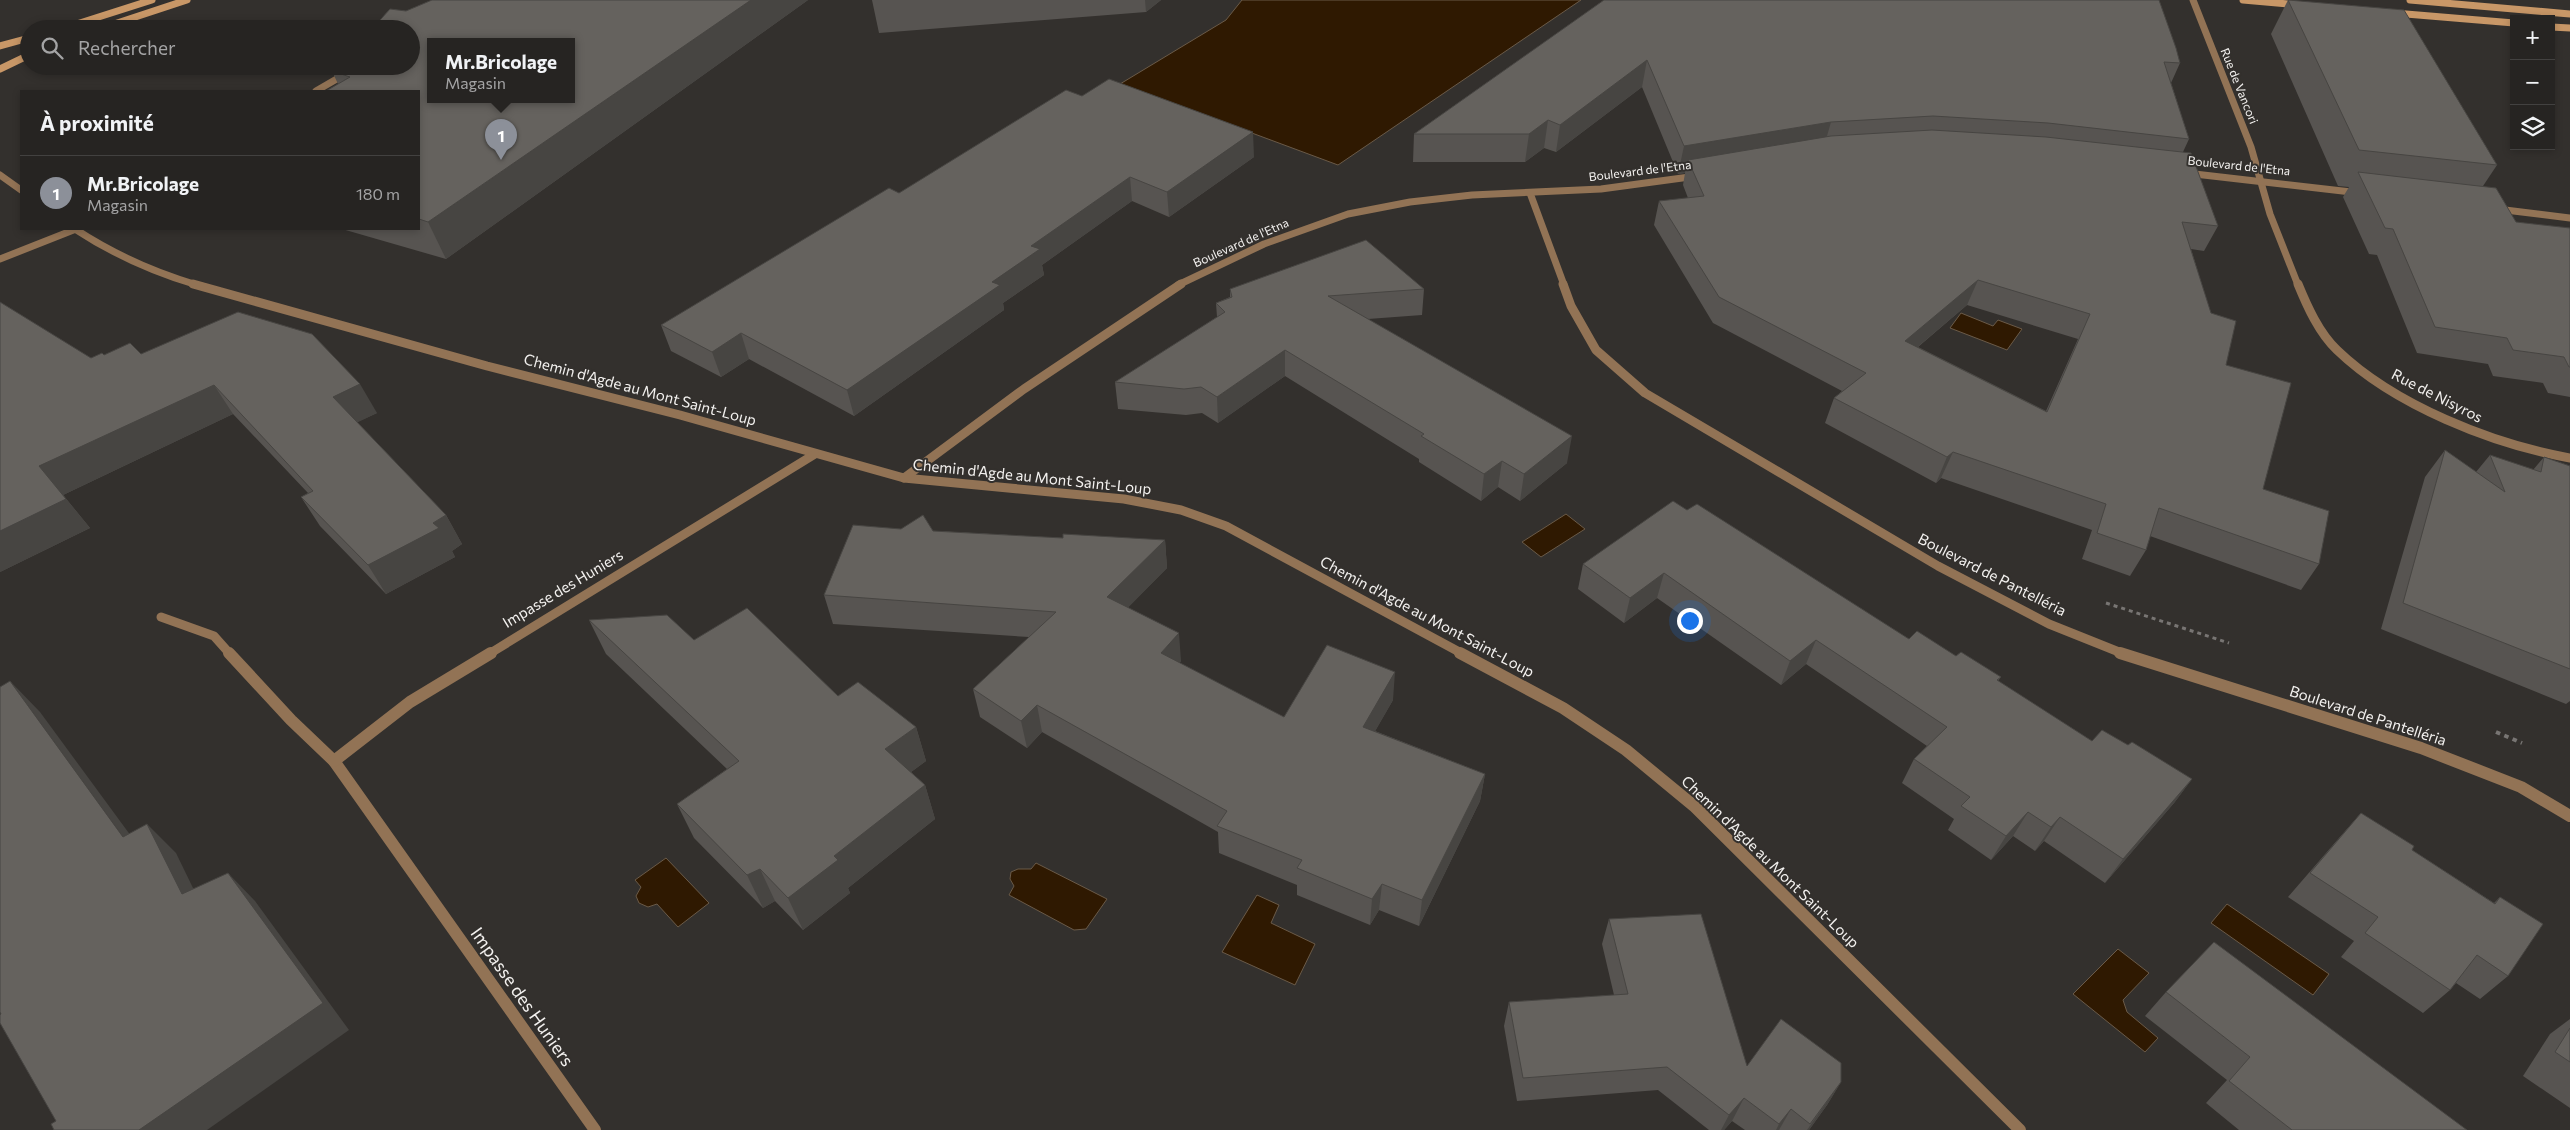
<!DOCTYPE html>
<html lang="fr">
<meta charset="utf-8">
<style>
:root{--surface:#262422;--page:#32302f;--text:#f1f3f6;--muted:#a4a4a5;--line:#424140;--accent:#8c9099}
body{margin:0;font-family:Commissioner,sans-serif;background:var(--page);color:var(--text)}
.controls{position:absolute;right:15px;top:15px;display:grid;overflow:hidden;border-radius:0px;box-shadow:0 2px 8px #0003}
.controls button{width:45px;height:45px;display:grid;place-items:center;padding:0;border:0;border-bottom:1px solid var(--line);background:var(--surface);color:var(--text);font:25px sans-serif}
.you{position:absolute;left:1689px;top:620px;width:18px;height:18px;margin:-12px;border:4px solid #fff;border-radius:50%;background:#1a73e8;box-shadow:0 0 0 8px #1a73e833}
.badge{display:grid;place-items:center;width:32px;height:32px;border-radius:50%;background:var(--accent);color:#fff;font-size:16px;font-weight:700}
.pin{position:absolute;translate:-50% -41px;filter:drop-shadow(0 1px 2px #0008)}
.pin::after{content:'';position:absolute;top:26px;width:18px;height:15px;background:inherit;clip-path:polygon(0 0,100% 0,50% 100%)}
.popup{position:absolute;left:427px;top:38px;width:148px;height:65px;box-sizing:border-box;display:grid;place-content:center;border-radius:0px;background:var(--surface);filter:drop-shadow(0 1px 4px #0005);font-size:16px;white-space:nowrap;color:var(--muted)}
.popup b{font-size:19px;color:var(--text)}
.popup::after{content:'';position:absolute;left:50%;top:100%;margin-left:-10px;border:10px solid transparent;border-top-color:var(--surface)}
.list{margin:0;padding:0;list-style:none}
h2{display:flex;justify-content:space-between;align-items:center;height:65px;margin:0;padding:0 20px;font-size:21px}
h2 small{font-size:16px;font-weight:400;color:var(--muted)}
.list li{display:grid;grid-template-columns:32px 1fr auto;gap:15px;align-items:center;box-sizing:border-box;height:75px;padding:0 20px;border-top:1px solid var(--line)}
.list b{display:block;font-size:19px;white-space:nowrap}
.list p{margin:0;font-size:16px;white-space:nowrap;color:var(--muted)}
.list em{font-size:16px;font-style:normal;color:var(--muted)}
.icon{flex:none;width:28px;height:28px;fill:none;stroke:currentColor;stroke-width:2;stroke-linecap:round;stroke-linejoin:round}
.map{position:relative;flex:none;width:2570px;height:1130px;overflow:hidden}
.search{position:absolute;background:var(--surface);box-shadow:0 2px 8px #0003;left:20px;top:20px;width:400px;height:55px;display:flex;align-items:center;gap:12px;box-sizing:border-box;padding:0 18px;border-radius:28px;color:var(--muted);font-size:19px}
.panel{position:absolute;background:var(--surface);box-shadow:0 2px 8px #0003;left:20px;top:90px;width:400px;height:140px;border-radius:0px}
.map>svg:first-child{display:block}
</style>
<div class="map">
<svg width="2570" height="1130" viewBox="0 0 2570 1130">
<rect width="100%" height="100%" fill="#33302d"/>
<g fill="#2f1901" stroke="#6a5a48">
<polygon points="1242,0 1581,0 1338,165 1120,84 1226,20"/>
<polygon points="1961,313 1993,326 1998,320 2022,329 2007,350 1950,328"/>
<polygon points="1566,514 1585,529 1541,557 1522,542"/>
<polygon points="666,858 709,903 678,927 657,904 648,907 639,903 636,896 641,887 635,880"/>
<polygon points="1036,863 1107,899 1086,929 1074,930 1009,895 1014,886 1010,879 1011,872 1018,869 1031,869"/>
<polygon points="1257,895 1279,905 1271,923 1315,944 1295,985 1222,952"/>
<polygon points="2227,904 2329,974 2313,995 2211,923"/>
<polygon points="2118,949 2149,973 2123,1000 2127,1012 2158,1038 2145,1052 2073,994"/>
</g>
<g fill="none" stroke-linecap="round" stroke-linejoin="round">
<polyline stroke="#787573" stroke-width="3" stroke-dasharray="4 4" stroke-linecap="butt" points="2106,603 2229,643"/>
<polyline stroke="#787573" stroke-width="4" stroke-dasharray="4.5 4.5" stroke-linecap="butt" points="2496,732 2522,743"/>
<polyline stroke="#927355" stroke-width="7" points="316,91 359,66"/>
<g stroke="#927355" stroke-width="7">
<polyline points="2193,0 2251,147 2270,214 2298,285"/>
<polyline points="2186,173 2360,193"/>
<polyline points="0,175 21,190"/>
<polyline points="1530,193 1564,285"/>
<polyline points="2497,209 2570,218"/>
<path d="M75 229C113 254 153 272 197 285"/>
<polyline points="0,259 76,229"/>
<polyline points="1178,285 1264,244 1348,214 1410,202 1472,195 1601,189 1697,176"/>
</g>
<g stroke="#927355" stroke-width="9">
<polyline points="193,284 487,366 680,415 904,478 1124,499 1181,510 1226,526 1463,654"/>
<polyline points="1563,284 1571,306 1596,350 1645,393 1938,566 2049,624 2124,654"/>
<path d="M2298 284C2307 306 2319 333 2337 350 2394 405 2492 444 2570 458"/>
<polyline points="904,478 1024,389 1181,284"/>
<polyline points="161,617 214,636 230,654"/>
<polyline points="489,654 815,454"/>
</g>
<g stroke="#927355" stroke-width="12">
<polyline points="229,653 291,720 334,761 595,1130"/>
<polyline points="1460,653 1563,708 1626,750 1694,806 2020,1130"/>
<polyline points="2120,653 2421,748 2521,787 2570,816"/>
<polyline points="334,761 410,702 491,653"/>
</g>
<g stroke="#c89767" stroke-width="7">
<polyline points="2243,0 2300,5"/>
<polyline points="2410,0 2570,14"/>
<polyline points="2394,13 2514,23"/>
<polyline points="2551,27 2570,28"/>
<polyline points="61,29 152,0"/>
<polyline points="99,29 187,0"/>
<polyline points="0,46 29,38"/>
<polyline points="0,69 29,55"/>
</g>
</g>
<g fill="#575451" fill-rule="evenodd">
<path d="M432 0H808L446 259 342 229H419V91H326L338 84 332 71 337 66H411V29H372L390 9 406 11ZM431 41H571V99H431Z"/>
<polygon points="872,0 1161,0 1146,12 879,33"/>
<path d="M1604 0 2180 63 2171 83 2189 139 2183 152 2218 226 2204 251 2191 249 2226 365 2263 489 2319 564 2301 590 2150 536 2146 550 2130 576 2082 559 2092 530 1941 478 1936 483 1825 423 1834 398 1842 391 1713 323 1654 225 1659 201 1688 198 1683 185 1685 173 1678 174 1642 87 1556 152 1544 148 1525 162H1413L1414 134ZM1967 305 2078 339 2046 411 1918 347Z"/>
<polygon points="2288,0 2497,165 2483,186 2516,222 2570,228 2570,397 2548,393 2543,383 2493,376 2488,364 2417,353 2377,255 2369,254 2343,197 2349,187 2338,186 2271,34"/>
<polygon points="1254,157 1169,217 1132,201 1042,265 1044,275 1003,303 1004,310 854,416 749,359 721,377 671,351 661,325 899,193"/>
<polygon points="1230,289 1424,289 1422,315 1368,319 1567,463 1520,501 1498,487 1481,501 1419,462 1419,459 1285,376 1218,423 1202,413 1186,415 1118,409 1115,382 1217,317 1216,303 1230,297"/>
<polygon points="141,354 377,413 357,422 446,515 462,544 452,551 455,557 386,594 320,526 301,497 308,493 233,414 63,495 90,528 0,572 91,358 104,355"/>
<polygon points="2445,450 2476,472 2490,455 2533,470 2544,457 2570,466 2570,701 2566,704 2381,629 2425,477"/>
<polygon points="1687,510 1909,639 1956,656 2001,677 1998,681 2092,741 2128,745 2192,779 2174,803 2105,883 2044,841 2035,851 2013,836 1991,860 1948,830 1954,819 1902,783 1914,759 1927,746 1806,664 1781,685 1657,598 1624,623 1578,589 1583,564"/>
<polygon points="901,529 1063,538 1165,540 1167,568 1128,607 1181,661 1179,663 1284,717 1393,700 1375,731 1485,774 1480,801 1419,926 1379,910 1370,925 1297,895 1297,885 1219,853 1218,832 1042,732 1027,748 980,717 973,689 1029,637 833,624 824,595"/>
<polygon points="589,620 694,640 838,696 916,727 926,761 911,772 925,785 935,819 848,888 850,893 803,930 775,901 763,908 694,838 677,804 727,769 606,654"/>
<polygon points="2361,813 2412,850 2494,903 2500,897 2508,976 2480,999 2456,983 2450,990 2423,1013 2341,957 2354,941 2288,897 2339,838"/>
<polygon points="1609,919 1747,1066 1841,1082 1827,1105 1809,1130 1745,1130 1732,1121 1724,1130 1709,1130 1658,1090 1517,1101 1504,1026 1509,1002 1614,995 1602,944"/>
<polygon points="2166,992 2467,1130 2239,1130 2206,1103 2227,1080 2145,1016"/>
<polygon points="2570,1019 2570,1108 2523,1076 2550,1034"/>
</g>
<g fill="#474542">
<polygon points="751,0 808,0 446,259 428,222"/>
<polygon points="1145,0 1161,0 1146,12"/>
<polygon points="1647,60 1642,87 1556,152 1560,125"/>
<polygon points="1548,120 1544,148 1525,162 1529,134"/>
<polygon points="1831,122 1823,150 1688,160 1685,173 1678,174 1684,146"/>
<polygon points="1253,132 1254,157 1169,217 1167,192"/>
<polygon points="1130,177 1132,201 1042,265 1044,275 1003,303 1004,310 854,416 847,390 992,282 1031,246"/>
<polygon points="1978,280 1967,305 1895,366 1905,341"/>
<polygon points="741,333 749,359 721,377 712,352"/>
<polygon points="1285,350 1285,376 1218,423 1217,397"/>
<polygon points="360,384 377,413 350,426 333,397"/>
<polygon points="214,385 233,414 63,495 90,528 0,572 0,531 39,466"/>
<polygon points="1572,436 1567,463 1520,501 1524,474"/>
<polygon points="1953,452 1941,478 1936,483 1947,457"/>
<polygon points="1502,461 1498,487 1481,501 1484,474"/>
<polygon points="446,515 462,544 452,551 455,557 386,594 368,565"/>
<polygon points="1165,540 1167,568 1111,625 1107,597"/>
<polygon points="1664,573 1657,598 1624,623 1630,598"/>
<polygon points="1179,633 1181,661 1163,681 1161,653"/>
<polygon points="1816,640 1806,664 1781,685 1790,661"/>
<polygon points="1395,672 1393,700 1362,754 1363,727"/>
<polygon points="10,681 40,712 153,866 123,837"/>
<polygon points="1037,705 1042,732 1027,748 1021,721"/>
<polygon points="916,727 926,761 896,783 885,749"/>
<polygon points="1485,774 1480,801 1419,926 1422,900"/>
<polygon points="2192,779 2174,803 2105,883 2123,859"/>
<polygon points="925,785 935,819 848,888 850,893 803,930 788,898 834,856"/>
<polygon points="2028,812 2013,836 1991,860 2006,836"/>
<polygon points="2060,817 2044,841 2035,851 2051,827"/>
<polygon points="147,824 176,853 210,923 182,894"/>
<polygon points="760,869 775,901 763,908 747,875"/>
<polygon points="228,873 255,901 349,1030 207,1130 139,1130"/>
<polygon points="1382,884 1379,910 1370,925 1372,899"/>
<polygon points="1841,1082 1827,1105 1809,1130 1807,1130"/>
<polygon points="1744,1098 1732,1121 1724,1130 1721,1130 1729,1115"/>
<polygon points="1791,1109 1779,1130 1776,1130 1779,1124"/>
</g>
<g fill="#65625e" stroke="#474542" fill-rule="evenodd">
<path d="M432 0H751L428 222 419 219V91H326L350 77 332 71 337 66H411V29H372L390 9 406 11ZM431 41H571V99H431Z"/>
<polygon points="1604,0 2159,0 2176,48 2180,63 2164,62 2189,139 2048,123 1933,116 1831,122 1684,146 1647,60 1560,125 1548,120 1529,134 1414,134"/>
<polygon points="2288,0 2404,10 2497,165 2359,150"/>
<polygon points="1109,79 1253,132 1167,192 1130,177 1031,246 1040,249 992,282 1000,285 847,390 741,333 712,352 661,325 889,188 899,193 1066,90 1082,96"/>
<path d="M1932 130 2046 137 2191 153 2218 226 2182 222 2211 313 2236 321 2226 365 2291 383 2263 489 2329 511 2319 564 2159 508 2146 550 2097 533 2106 504 1953 452 1947 457 1834 398 1866 373 1719 297 1659 201 1704 196 1688 160 1831 136ZM1978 280 2090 314 2047 412 1905 341Z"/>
<polygon points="2358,172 2496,188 2516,222 2570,228 2570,367 2569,367 2564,357 2513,350 2507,338 2435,327 2393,229 2385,228"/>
<polygon points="1366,240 1424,289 1328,296 1572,436 1524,474 1502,461 1484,474 1421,436 1424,434 1285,350 1217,397 1201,387 1184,389 1115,382 1225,312 1216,303 1232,297 1230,289"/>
<polygon points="0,302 91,358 102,353 104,355 130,343 141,354 238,312 312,334 360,384 333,397 446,515 433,523 439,528 368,565 301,497 313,491 214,385 39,466 66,499 0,531"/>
<polygon points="2445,450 2505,492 2490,455 2541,472 2544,457 2570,466 2570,669 2403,603"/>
<polygon points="1673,501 1687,510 1697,504 1909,639 1917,631 1956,656 1961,652 2001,677 1997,680 2092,741 2102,730 2128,745 2132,742 2192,779 2123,859 2060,817 2051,827 2028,812 2006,836 1961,806 1970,797 1914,759 1947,727 1816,640 1790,661 1664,573 1630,598 1583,564"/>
<polygon points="923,515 933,531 1063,538 1063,534 1165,540 1107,597 1179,633 1161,653 1284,717 1327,645 1395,672 1363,727 1485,774 1422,900 1382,884 1372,899 1297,868 1302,860 1217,826 1227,811 1037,705 1021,721 973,689 1056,612 824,595 853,525 901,529"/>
<polygon points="747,608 838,696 858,682 916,727 885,749 925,785 834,856 838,860 788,898 760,869 747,875 677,804 739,761 589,620 667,615 694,640"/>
<polygon points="10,681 123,837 147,824 182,894 228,873 323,1003 139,1130 54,1130 51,1124 56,1121 0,1023 0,1015 1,1014 0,1012 0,687"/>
<polygon points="2361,813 2414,846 2412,850 2495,904 2500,897 2543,924 2508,976 2477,955 2450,990 2365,933 2378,917 2310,873"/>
<polygon points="1701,914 1747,1066 1781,1019 1841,1063 1841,1082 1810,1124 1791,1109 1779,1124 1744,1098 1729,1115 1667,1067 1523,1078 1509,1002 1628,994 1609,919"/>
<polygon points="2214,942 2467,1130 2292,1130 2229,1081 2250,1057 2166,992"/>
<polygon points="2570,1028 2570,1062 2555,1052"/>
</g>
<g text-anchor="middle" stroke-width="4" stroke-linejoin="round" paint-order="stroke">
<g font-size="12" fill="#f3f1ef" stroke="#33302d">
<text transform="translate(2239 86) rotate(68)" y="4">Rue de Vancori</text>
<text transform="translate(2239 166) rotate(6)" y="4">Boulevard de l'Etna</text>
<text transform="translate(1640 171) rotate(-7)" y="4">Boulevard de l'Etna</text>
<text transform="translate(1241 243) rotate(-24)" y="4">Boulevard de l'Etna</text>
</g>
<g font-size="15" fill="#f3f1ef" stroke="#33302d">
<text transform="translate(640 390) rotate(15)" y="5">Chemin d'Agde au Mont Saint-Loup</text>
<text transform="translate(2437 396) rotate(27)" y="5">Rue de Nisyros</text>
<text transform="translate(1032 477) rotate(6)" y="5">Chemin d'Agde au Mont Saint-Loup</text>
<text transform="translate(1992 575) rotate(27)" y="5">Boulevard de Pantelléria</text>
<text transform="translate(563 589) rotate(-31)" y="5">Impasse des Huniers</text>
<text transform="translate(1427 617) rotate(28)" y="5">Chemin d'Agde au Mont Saint-Loup</text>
<text transform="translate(2368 716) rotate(18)" y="5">Boulevard de Pantelléria</text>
<text transform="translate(1770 862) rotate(44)" y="5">Chemin d'Agde au Mont Saint-Loup</text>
</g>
<g font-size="18" fill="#f3f1ef" stroke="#33302d">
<text transform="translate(522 997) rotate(55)" y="6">Impasse des Huniers</text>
</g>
</g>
</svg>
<div class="controls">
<button>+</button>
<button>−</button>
<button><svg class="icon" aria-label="layers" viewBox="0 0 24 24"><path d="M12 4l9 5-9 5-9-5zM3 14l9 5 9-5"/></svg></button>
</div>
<div class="you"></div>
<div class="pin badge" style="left:501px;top:160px">1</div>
<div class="popup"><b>Mr.Bricolage</b>Magasin</div>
<div class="search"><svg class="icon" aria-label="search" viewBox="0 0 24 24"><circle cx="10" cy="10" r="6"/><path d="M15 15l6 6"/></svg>Rechercher</div>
<section class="panel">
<h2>À proximité<small></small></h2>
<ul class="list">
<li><span class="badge">1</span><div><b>Mr.Bricolage</b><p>Magasin</p></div><em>180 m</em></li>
</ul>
</section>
</div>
